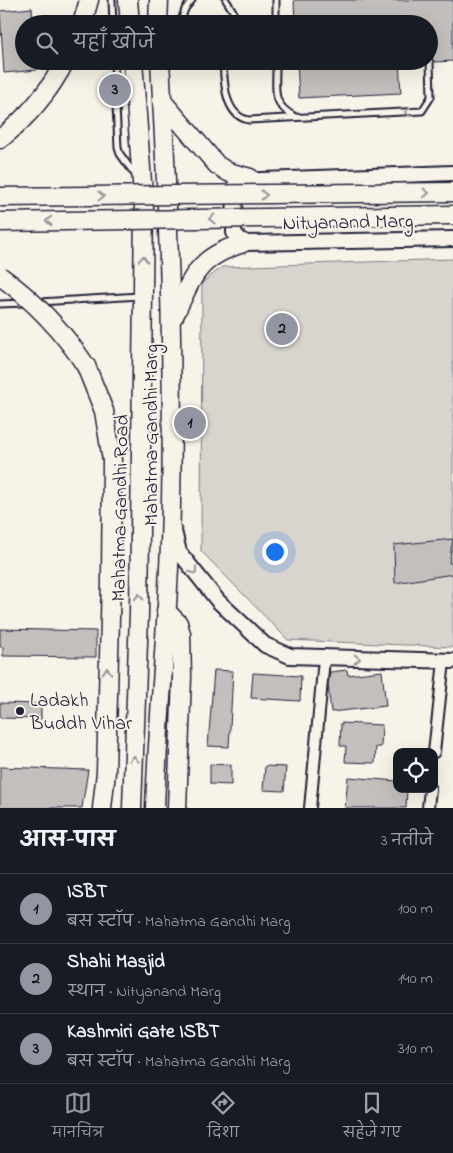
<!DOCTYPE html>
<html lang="hi">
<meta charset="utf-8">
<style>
:root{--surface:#171b24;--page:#20242c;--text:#f1f3f6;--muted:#9ea1a6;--line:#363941;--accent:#9495a2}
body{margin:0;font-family:"Indie Flower","Playpen Sans Deva",sans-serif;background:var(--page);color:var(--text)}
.controls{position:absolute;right:15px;bottom:15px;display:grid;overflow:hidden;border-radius:10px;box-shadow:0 5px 20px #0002}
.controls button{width:45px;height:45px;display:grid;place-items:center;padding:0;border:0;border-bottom:1px solid var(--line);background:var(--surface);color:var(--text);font:25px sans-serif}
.you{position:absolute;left:274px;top:551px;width:18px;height:18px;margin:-12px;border:4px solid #fff;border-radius:50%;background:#1a73e8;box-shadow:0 0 0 8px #1a73e833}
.badge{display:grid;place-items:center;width:32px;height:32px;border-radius:50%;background:var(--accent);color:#111;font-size:16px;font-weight:700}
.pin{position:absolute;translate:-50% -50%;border:2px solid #fff;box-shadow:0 1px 5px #0006}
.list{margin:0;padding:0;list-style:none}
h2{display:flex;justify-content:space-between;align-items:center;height:65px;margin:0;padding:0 20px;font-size:21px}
h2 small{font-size:16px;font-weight:400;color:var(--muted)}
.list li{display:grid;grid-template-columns:32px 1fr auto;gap:15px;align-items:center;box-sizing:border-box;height:70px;padding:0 20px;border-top:1px solid var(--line)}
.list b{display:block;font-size:19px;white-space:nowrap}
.list p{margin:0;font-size:16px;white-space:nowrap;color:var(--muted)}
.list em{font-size:16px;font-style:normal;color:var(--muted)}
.icon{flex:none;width:28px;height:28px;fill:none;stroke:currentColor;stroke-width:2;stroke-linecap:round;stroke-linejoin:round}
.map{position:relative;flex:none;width:453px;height:808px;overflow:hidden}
.search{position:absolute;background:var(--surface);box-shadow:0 5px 20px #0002;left:15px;right:15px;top:15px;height:55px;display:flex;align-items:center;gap:12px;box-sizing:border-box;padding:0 18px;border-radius:28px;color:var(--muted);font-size:19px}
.sheet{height:275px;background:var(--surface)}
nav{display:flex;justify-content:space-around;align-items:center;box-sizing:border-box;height:70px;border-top:1px solid var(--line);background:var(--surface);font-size:14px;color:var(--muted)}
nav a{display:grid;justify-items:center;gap:2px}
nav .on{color:var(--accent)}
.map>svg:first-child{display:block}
</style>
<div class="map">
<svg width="453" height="808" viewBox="0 0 453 808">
<rect width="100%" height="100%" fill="#f7f3e8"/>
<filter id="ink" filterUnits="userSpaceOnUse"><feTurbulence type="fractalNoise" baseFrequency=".02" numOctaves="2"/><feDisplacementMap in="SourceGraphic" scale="10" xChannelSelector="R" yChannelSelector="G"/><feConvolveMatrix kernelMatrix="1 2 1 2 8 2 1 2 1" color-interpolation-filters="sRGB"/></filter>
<g filter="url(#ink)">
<polygon fill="#d8d5cf" stroke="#7d7c85" points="453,259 453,647 288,640 201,551 202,283 222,267"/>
<g fill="#c2bfbd" stroke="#22223b">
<polygon points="294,0 453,0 453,61 434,62 429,58 429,24 295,24"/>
<polygon points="32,8 33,24 24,24 24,61 37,61 37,70 4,73 0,11"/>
<polygon points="297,61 399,61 401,93 299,98"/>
<polygon points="453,539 449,563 453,563 453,574 395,583 394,545"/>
<polygon points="0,629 96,631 96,657 3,656 3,647 0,647"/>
<polygon points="214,670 233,671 229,747 208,746"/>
<polygon points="347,670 348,675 382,671 386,706 331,712 328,685 330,672"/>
<polygon points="253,673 301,676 300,701 251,698"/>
<polygon points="0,703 41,704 41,719 0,718"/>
<polygon points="341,723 382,725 381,747 376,747 375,763 345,762 346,746 340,746"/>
<polygon points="210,764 231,765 231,785 210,784"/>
<polygon points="265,766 286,767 284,791 263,790"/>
<polygon points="0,767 88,770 82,808 0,808"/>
<polygon points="348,777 397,781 397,789 407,789 406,808 345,808"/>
</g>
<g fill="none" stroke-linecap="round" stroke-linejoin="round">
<defs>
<g id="service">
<polyline points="112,0 113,24"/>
<polyline points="226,0 233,11 232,24"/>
<polyline points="276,0 276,24"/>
<polyline points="180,24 185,9 192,0"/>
<polyline points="114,61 118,148 120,154 136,176"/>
<path d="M223 61C224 81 224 116 249 120L422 111 431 97 430 62"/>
<path d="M276 61C277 88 269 104 296 117"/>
<polyline points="39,302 140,296"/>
<polyline points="0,304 25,303"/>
</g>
<g id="minor">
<polyline points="434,752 444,661"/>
<polyline points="310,808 324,659"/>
<polyline points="428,808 430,789"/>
</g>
<g id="secondary">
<polyline points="453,173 238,181 235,186 234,233 243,243 453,239"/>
<polyline points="174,531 179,552 218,601 265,645 290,656 453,661"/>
</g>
<g id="trunk">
<polyline points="128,0 130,24"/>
<polyline points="82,24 89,0"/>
<polyline points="158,24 159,0"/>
<polyline points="163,102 217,165 228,172 250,178"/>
<path d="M0 139C26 119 50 91 65 61"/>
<path d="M174 316C194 274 197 258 243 243"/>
<polyline points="86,366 104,411 112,460 111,579 106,772 102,808"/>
<polyline points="166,611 178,623 181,634 182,677 177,808"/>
<polyline points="132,808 139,614 144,209 133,61"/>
<path d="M155 808C158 720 167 632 170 544 175 383 169 222 160 61"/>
</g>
</defs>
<use href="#service" stroke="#22223b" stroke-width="9"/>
<use href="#minor" stroke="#22223b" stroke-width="14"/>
<use href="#secondary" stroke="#22223b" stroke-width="18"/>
<use href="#trunk" stroke="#22223b" stroke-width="21"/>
<use href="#service" stroke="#f7f3e8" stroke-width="5"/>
<use href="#minor" stroke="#f7f3e8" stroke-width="10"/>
<use href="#secondary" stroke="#f7f3e8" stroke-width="14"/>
<use href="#trunk" stroke="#f7f3e8" stroke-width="18"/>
<defs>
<g id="trunk-bridge">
<polyline points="0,197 453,192"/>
<polyline points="0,222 453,215"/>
<path d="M0 276C35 301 62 330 86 366"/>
</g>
</defs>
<use href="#trunk-bridge" stroke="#22223b" stroke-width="21" stroke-linecap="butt"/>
<use href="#trunk-bridge" stroke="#f7f3e8" stroke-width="18"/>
</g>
<defs><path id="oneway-chevron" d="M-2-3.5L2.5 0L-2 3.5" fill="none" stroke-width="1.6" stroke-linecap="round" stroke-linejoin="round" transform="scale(1.25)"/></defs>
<g stroke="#97959a">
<use href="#oneway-chevron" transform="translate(408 112) rotate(177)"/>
<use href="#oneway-chevron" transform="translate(426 193) rotate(-1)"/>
<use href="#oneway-chevron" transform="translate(264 195) rotate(-1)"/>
<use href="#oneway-chevron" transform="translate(101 196) rotate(-1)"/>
<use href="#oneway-chevron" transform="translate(212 219) rotate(179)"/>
<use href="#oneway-chevron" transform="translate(49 221) rotate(179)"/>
<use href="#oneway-chevron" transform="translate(143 259) rotate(-89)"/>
<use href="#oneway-chevron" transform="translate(194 571) rotate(52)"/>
<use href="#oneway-chevron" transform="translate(139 597) rotate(-89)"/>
<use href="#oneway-chevron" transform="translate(357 659) rotate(1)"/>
<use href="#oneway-chevron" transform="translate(107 671) rotate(-89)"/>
<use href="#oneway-chevron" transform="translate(134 759) rotate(-88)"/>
</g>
</g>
<circle fill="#22223b" stroke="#f7f3e8" stroke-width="2" cx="20" cy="711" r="5"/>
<g text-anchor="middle" stroke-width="4" stroke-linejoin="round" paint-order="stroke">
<g font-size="20" fill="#22223b" stroke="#f7f3e8">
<text transform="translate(348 221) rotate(-1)" y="7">Nityanand Marg</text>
<text transform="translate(150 435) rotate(-90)" y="7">Mahatma Gandhi Marg</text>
<text transform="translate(119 508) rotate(-89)" y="7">Mahatma Gandhi Road</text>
</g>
<g font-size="20" fill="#22223b" stroke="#f7f3e8" text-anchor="start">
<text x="30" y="706">Ladakh<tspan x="30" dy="23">Buddh Vihar</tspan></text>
</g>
</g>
</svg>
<div class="controls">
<button><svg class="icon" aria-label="locate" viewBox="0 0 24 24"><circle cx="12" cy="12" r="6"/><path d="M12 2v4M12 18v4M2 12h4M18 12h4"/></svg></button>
</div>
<div class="you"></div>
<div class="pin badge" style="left:190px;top:423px">1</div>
<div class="pin badge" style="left:282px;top:329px">2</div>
<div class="pin badge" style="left:115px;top:90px">3</div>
<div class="search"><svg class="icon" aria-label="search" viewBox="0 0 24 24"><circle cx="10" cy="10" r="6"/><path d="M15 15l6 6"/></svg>यहाँ खोजें</div>
</div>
<section class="sheet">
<h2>आस-पास<small>3 नतीजे</small></h2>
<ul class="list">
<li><span class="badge">1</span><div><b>ISBT</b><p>बस स्टॉप · Mahatma Gandhi Marg</p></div><em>100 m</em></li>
<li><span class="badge">2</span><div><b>Shahi Masjid</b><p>स्थान · Nityanand Marg</p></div><em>140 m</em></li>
<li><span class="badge">3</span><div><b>Kashmiri Gate ISBT</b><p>बस स्टॉप · Mahatma Gandhi Marg</p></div><em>310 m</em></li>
</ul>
</section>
<nav>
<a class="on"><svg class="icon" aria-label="map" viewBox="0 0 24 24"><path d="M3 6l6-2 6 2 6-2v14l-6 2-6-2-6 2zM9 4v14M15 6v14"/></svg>मानचित्र</a>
<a><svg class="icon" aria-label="directions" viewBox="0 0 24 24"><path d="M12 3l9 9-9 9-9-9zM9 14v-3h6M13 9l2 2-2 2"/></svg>दिशा</a>
<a><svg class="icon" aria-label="saved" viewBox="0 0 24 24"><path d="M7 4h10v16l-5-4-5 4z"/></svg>सहेजे गए</a>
</nav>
